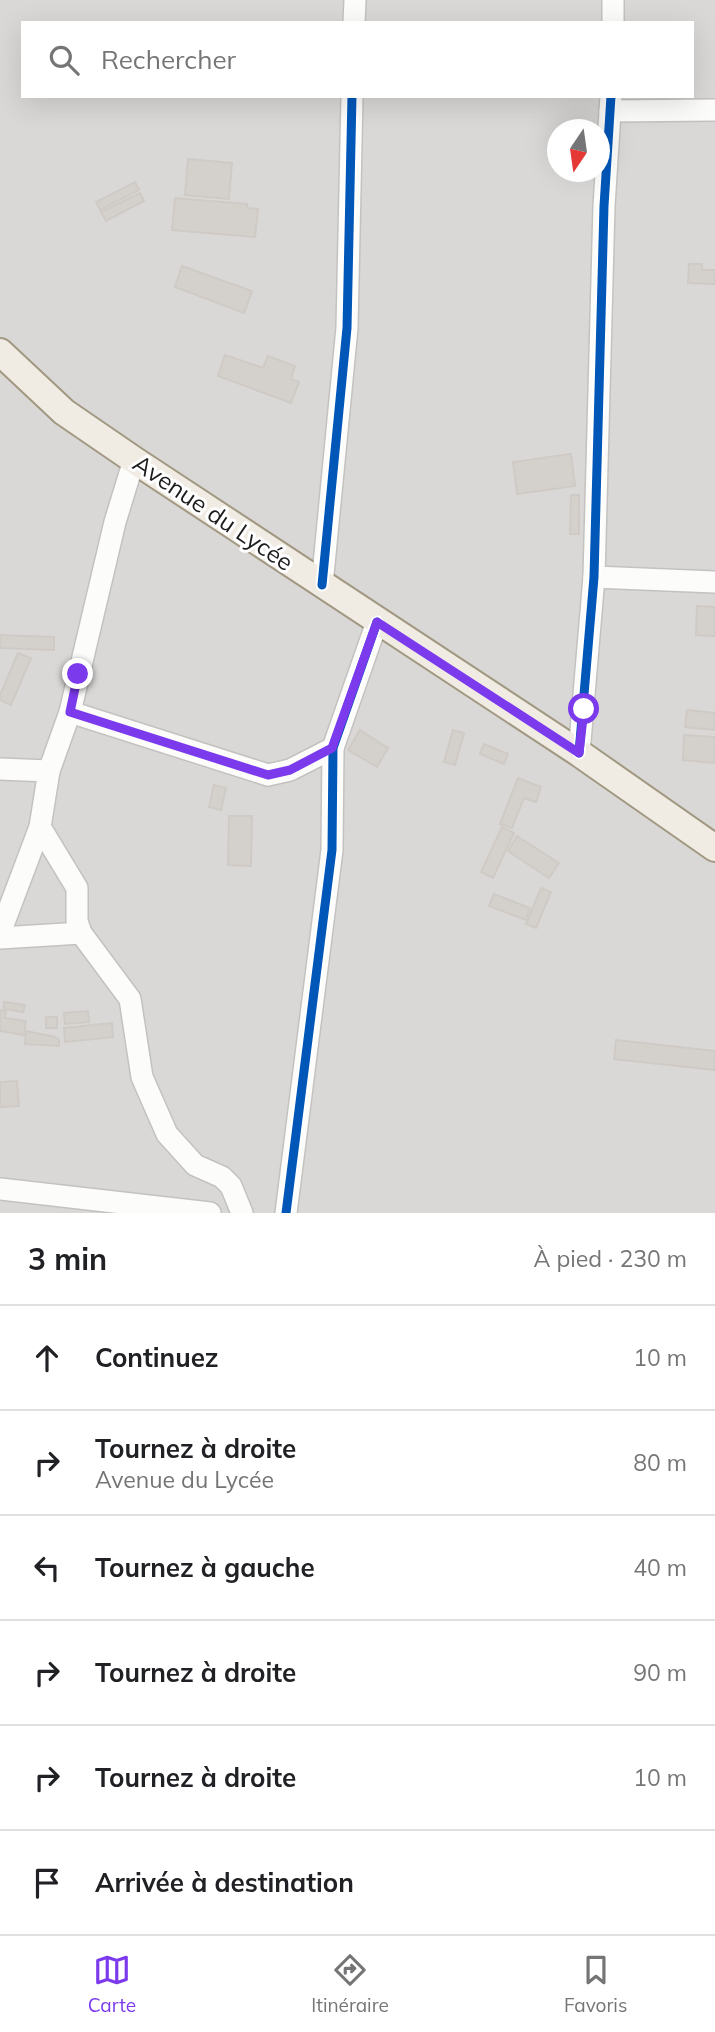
<!DOCTYPE html>
<html lang="fr">
<meta charset="utf-8">
<style>
:root{--surface:#fff;--page:#f2f2f2;--text:#202124;--muted:#757577;--line:#e0e0e0;--accent:#7c3aed}
body{margin:0;font-family:Mulish,sans-serif;background:var(--page);color:var(--text)}
.compass{position:absolute;left:547px;top:119px;width:63px;height:63px;border-radius:50%;background:var(--surface);box-shadow:0 7px 28px #0002;rotate:193deg}
.stop{position:absolute;width:21px;height:21px;margin:-16px;border:5px solid #7c3aed;border-radius:50%;background:#fff}
.stop.end{background:#7c3aed;border-color:#fff;box-shadow:0 2px 7px #0008}
.list{margin:0;padding:0;list-style:none}
h2{display:flex;justify-content:space-between;align-items:center;height:91px;margin:0;padding:0 28px;font-size:30px}
h2 small{font-size:23px;font-weight:400;color:var(--muted)}
.list li{display:grid;grid-template-columns:46px 1fr auto;gap:21px;align-items:center;box-sizing:border-box;height:105px;padding:0 28px;border-top:2px solid var(--line)}
.list b{display:block;font-size:26px;white-space:nowrap}
.list p{margin:0;font-size:23px;white-space:nowrap;color:var(--muted)}
.list em{font-size:23px;font-style:normal;color:var(--muted)}
.icon{flex:none;width:38px;height:38px;fill:none;stroke:currentColor;stroke-width:2;stroke-linecap:round;stroke-linejoin:round}
.map{position:relative;flex:none;width:715px;height:1213px;overflow:hidden}
.search{position:absolute;background:var(--surface);box-shadow:0 7px 28px #0002;left:21px;right:21px;top:21px;height:77px;display:flex;align-items:center;gap:18px;box-sizing:border-box;padding:0 24px;border-radius:0px;color:var(--muted);font-size:26px}
.sheet{height:721px;background:var(--surface)}
nav{display:flex;justify-content:space-around;align-items:center;box-sizing:border-box;height:98px;border-top:2px solid var(--line);background:var(--surface);font-size:19px;color:var(--muted)}
nav a{display:grid;justify-items:center;gap:4px}
nav .on{color:var(--accent)}
.map>svg:first-child{display:block}
</style>
<div class="map">
<svg width="715" height="1213" viewBox="0 0 715 1213">
<rect width="100%" height="100%" fill="#ece9e4"/>
<path fill="#dad8d6" fill-rule="evenodd" d="M0 0H715V1213H0ZM23 23H692V96H23ZM558 130H600V172H558Z"/>
<g fill="#d4d1cc" stroke="#cfcac5" stroke-width="2">
<polygon points="188,159 232,163 229,199 185,195"/>
<polygon points="135,182 139,190 100,210 96,202"/>
<polygon points="140,193 144,201 106,221 101,212"/>
<polygon points="175,198 247,204 247,208 258,209 255,237 172,230"/>
<polygon points="689,264 702,264 702,270 715,270 715,284 688,283"/>
<polygon points="182,266 252,291 244,313 175,287"/>
<polygon points="225,355 263,368 268,356 295,366 291,379 299,382 291,403 218,376"/>
<polygon points="571,454 575,486 517,494 513,462"/>
<polygon points="571,495 579,495 579,534 570,534"/>
<polygon points="697,606 715,607 715,636 696,635"/>
<polygon points="0,635 54,637 54,650 0,648"/>
<polygon points="18,653 31,658 11,705 0,700 0,695"/>
<polygon points="687,710 715,713 715,730 685,727"/>
<polygon points="360,730 388,748 377,767 348,750"/>
<polygon points="453,730 464,733 455,765 444,762"/>
<polygon points="684,735 715,737 715,763 683,760"/>
<polygon points="484,744 508,754 504,764 480,754"/>
<polygon points="518,778 541,787 536,802 524,798 512,828 500,824"/>
<polygon points="214,785 226,788 221,810 209,807"/>
<polygon points="229,816 252,816 251,866 228,865"/>
<polygon points="502,827 514,833 493,878 481,872"/>
<polygon points="517,836 559,863 549,878 508,851"/>
<polygon points="541,888 551,892 536,928 526,924"/>
<polygon points="494,894 530,908 526,920 489,906"/>
<polygon points="4,1002 25,1005 23,1012 4,1009"/>
<polygon points="0,1010 6,1011 5,1018 26,1021 24,1035 0,1031"/>
<polygon points="88,1011 89,1022 65,1024 64,1013"/>
<rect x="46" y="1017" width="11" height="11"/>
<polygon points="112,1023 113,1037 65,1042 64,1028"/>
<polygon points="26,1031 55,1037 59,1040 59,1046 25,1044"/>
<polygon points="616,1040 715,1051 715,1070 614,1059"/>
<polygon points="17,1081 19,1106 0,1107 0,1082"/>
</g>
<g fill="none" stroke-linecap="round" stroke-linejoin="round">
<defs>
<g id="minor">
<polyline points="354,23 355,0"/>
<polyline points="613,23 613,0"/>
<polyline points="610,111 715,110"/>
<polyline points="594,577 715,582"/>
<polyline points="322,585 347,328 352,96"/>
<polyline points="70,712 268,775 290,770 333,748"/>
<polyline points="579,753 594,577 604,206 611,96"/>
<polyline points="0,769 49,771 70,712 115,522 134,460"/>
<polyline points="40,827 77,888 77,921 81,933 130,999 142,1077 167,1134 195,1165 222,1177 231,1186 242,1213"/>
<polyline points="0,933 40,827 49,771"/>
<polyline points="0,938 81,933"/>
<polyline points="0,1189 210,1213"/>
<polyline points="286,1213 332,850 333,748 377,622"/>
</g>
<polyline id="major" points="0,352 64,412 134,460 579,753 715,848"/>
</defs>
<use href="#minor" stroke="#c4c2c0" stroke-width="24"/>
<use href="#major" stroke="#a19881" stroke-width="30"/>
<use href="#minor" stroke="#fcfcfb" stroke-width="21"/>
<use href="#major" stroke="#f0ebe3" stroke-width="26"/>
<defs>
<g id="cycleway">
<polyline points="322,585 347,328 352,96"/>
<polyline points="579,753 594,577 604,206 611,96"/>
<polyline points="286,1213 332,850 333,748 377,622"/>
</g>
</defs>
<use href="#cycleway" stroke="#fff" stroke-width="13"/>
<use href="#cycleway" stroke="#0057b8" stroke-width="9"/>
</g>
<g fill="none" stroke-linecap="round" stroke-linejoin="round">
<polyline stroke="#7c3aed" stroke-width="9" points="78,674 70,712 268,775 290,770 332,748 377,622 579,753 584,709"/>
</g>
<g text-anchor="middle" stroke-width="6" stroke-linejoin="round" paint-order="stroke">
<g font-size="24" fill="#1c1c1c" stroke="#fff">
<text transform="translate(213 513) rotate(34)" y="8">Avenue du Lycée</text>
</g>
</g>
</svg>
<svg class="compass" viewBox="-18 -18 36 36"><path d="M0-13l5 13h-10z" fill="#e53935"/><path d="M0 13l5-13h-10z" fill="#757577"/></svg>
<div class="stop" style="left:584px;top:709px"></div>
<div class="stop end" style="left:78px;top:674px"></div>
<div class="search"><svg class="icon" aria-label="search" viewBox="0 0 24 24"><circle cx="10" cy="10" r="6"/><path d="M15 15l6 6"/></svg>Rechercher</div>
</div>
<section class="sheet">
<h2>3 min<small>À pied · 230 m</small></h2>
<ul class="list">
<li><svg class="icon" aria-label="ahead" viewBox="0 0 24 24"><path d="M12 20V5M6 11l6-6 6 6"/></svg><div><b>Continuez</b></div><em>10 m</em></li>
<li><svg class="icon" aria-label="right" viewBox="0 0 24 24"><path d="M7 20v-9h11M14 6l5 5-5 5"/></svg><div><b>Tournez à droite</b><p>Avenue du Lycée</p></div><em>80 m</em></li>
<li><svg class="icon" aria-label="left" viewBox="0 0 24 24"><path d="M17 20v-9H6M10 6l-5 5 5 5"/></svg><div><b>Tournez à gauche</b></div><em>40 m</em></li>
<li><svg class="icon" aria-label="right" viewBox="0 0 24 24"><path d="M7 20v-9h11M14 6l5 5-5 5"/></svg><div><b>Tournez à droite</b></div><em>90 m</em></li>
<li><svg class="icon" aria-label="right" viewBox="0 0 24 24"><path d="M7 20v-9h11M14 6l5 5-5 5"/></svg><div><b>Tournez à droite</b></div><em>10 m</em></li>
<li><svg class="icon" aria-label="arrive" viewBox="0 0 24 24"><path d="M6 21V4h12l-3 4 3 4H6"/></svg><div><b>Arrivée à destination</b></div></li>
</ul>
</section>
<nav>
<a class="on"><svg class="icon" aria-label="map" viewBox="0 0 24 24"><path d="M3 6l6-2 6 2 6-2v14l-6 2-6-2-6 2zM9 4v14M15 6v14"/></svg>Carte</a>
<a><svg class="icon" aria-label="directions" viewBox="0 0 24 24"><path d="M12 3l9 9-9 9-9-9zM9 14v-3h6M13 9l2 2-2 2"/></svg>Itinéraire</a>
<a><svg class="icon" aria-label="saved" viewBox="0 0 24 24"><path d="M7 4h10v16l-5-4-5 4z"/></svg>Favoris</a>
</nav>
